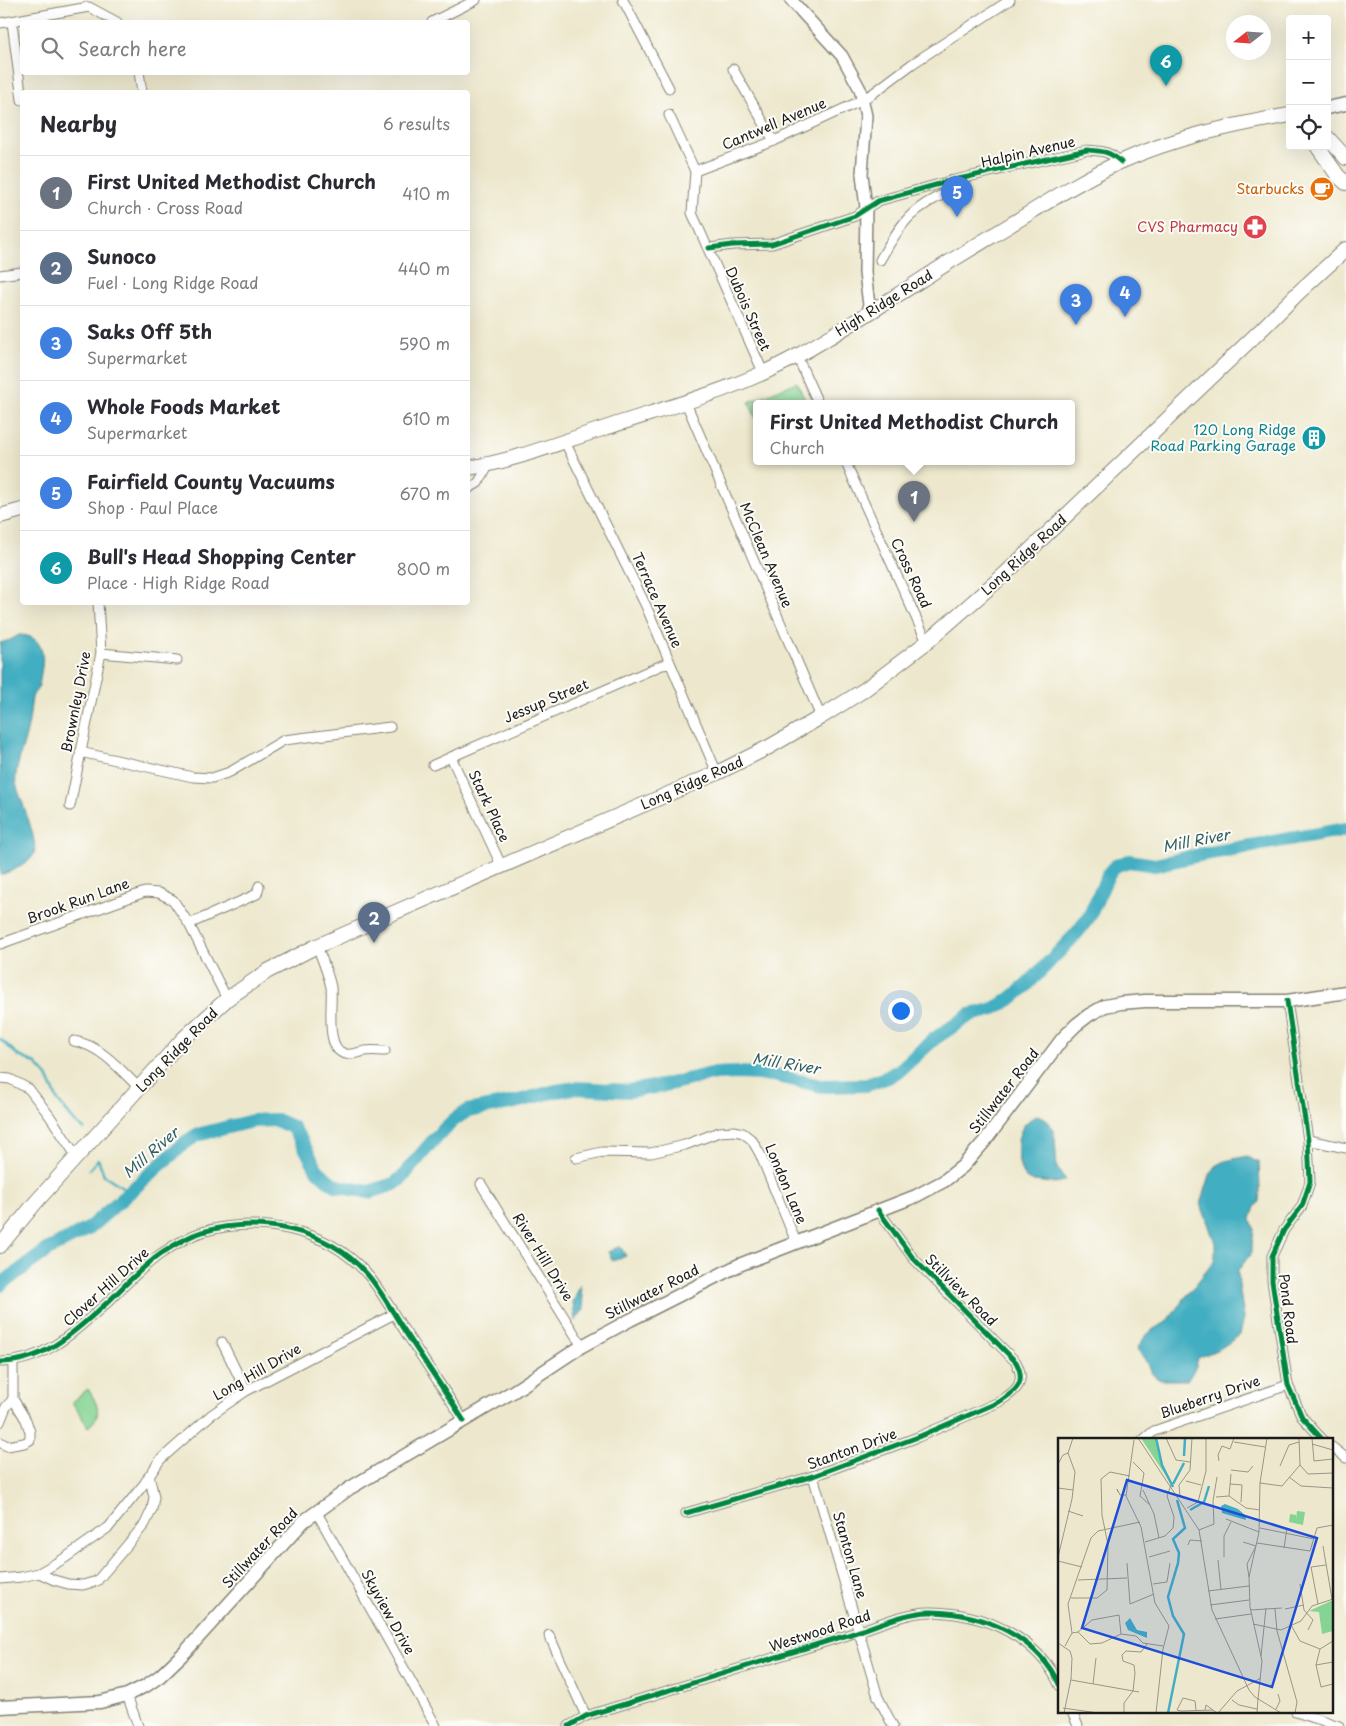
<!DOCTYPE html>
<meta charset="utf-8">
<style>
:root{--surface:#fff;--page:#f2f2f3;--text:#2b2b33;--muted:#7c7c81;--line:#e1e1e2;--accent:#d93025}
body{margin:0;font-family:"Playpen Sans",sans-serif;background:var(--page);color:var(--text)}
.controls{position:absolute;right:15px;top:15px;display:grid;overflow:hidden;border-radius:5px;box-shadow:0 5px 20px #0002}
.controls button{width:45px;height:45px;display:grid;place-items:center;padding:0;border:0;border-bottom:1px solid var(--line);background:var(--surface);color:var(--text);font:25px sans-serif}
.compass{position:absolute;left:1226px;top:15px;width:45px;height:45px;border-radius:50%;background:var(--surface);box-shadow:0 5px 20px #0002;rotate:253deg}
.you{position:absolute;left:900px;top:1010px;width:18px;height:18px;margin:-12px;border:4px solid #fff;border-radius:50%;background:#1a73e8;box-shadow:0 0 0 8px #1a73e833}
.badge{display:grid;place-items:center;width:32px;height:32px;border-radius:50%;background:var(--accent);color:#fff;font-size:16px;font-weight:700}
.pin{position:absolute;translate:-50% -41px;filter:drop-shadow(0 1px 2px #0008)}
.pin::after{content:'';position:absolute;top:26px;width:18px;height:15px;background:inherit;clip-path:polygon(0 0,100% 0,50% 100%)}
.popup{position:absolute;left:753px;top:400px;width:322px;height:65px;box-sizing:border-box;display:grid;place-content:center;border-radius:5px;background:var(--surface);filter:drop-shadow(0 1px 4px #0005);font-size:16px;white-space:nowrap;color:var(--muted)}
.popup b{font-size:19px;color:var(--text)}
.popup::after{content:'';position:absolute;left:50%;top:100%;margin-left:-10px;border:10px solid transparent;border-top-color:var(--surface)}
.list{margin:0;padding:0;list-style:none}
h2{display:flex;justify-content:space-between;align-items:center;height:65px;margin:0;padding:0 20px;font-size:21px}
h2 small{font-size:16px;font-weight:400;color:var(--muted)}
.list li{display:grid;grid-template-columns:32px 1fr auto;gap:15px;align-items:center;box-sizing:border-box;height:75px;padding:0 20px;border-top:1px solid var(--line)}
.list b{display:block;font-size:19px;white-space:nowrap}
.list p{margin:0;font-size:16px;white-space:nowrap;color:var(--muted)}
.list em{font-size:16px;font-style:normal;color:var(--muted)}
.icon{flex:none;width:28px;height:28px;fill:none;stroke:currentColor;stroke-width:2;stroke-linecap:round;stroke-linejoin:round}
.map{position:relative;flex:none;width:1346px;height:1726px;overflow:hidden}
.search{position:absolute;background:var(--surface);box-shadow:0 5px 20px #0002;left:20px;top:20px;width:450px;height:55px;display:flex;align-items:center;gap:12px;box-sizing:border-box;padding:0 18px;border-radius:5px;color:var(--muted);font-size:19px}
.panel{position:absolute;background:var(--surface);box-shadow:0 5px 20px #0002;left:20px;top:90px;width:450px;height:515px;border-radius:5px}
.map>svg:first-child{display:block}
</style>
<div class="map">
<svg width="1346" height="1726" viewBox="0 0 1346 1726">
<rect width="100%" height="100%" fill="#fdfcf7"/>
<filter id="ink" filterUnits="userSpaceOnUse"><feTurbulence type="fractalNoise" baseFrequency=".02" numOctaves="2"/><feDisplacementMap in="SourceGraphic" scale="10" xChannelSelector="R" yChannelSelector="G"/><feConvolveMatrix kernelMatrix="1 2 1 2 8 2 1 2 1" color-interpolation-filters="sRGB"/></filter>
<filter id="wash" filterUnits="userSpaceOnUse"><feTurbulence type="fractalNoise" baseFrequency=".0096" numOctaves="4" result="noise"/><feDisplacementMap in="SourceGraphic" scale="20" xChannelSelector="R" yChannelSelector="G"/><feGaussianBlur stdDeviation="1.12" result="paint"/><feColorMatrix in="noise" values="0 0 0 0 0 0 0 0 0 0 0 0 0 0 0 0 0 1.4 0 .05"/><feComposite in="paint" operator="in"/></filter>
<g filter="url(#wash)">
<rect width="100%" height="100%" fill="#ede8cd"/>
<g fill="#85d494" stroke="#507858">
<polygon points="797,382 806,403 756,403 756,419 749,402"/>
<path d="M88 1389C97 1403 104 1415 88 1427L72 1402Z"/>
</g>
<g fill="#43aec1" stroke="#30656e">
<path d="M19 635C43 635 45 655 41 673 40 678 40 684 38 688 36 692 33 693 32 698 30 709 30 720 27 731 25 741 21 751 19 761 17 768 15 776 16 783 19 798 41 843 33 856 27 865 10 872 0 875V643L10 640Z"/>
<path d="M1038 1115 1045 1118 1052 1127 1055 1139 1057 1168 1066 1180C1058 1184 1051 1183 1043 1182 1037 1181 1032 1182 1027 1179 1022 1176 1020 1168 1019 1162 1016 1142 1017 1124 1038 1115Z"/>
<path d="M1247 1156 1255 1161H1259L1260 1191 1259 1202 1255 1207 1251 1219 1254 1229 1251 1253 1238 1271 1239 1285 1244 1318 1240 1335 1221 1348 1198 1358 1196 1366 1188 1380H1160L1152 1374 1149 1365 1137 1349C1146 1334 1150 1330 1165 1323L1215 1260V1243L1201 1204 1210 1175 1216 1166 1225 1161Z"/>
<polygon points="620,1246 626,1256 613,1261 608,1252"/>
<polygon points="580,1285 584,1309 575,1321 573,1303"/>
</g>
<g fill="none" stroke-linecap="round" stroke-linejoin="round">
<g stroke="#43aec1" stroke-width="2.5">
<polyline points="0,1039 19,1056 35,1063 47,1076 58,1101 75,1122 84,1129"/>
<polyline points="89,1170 98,1159 104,1175 121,1186 128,1195"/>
</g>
<polyline stroke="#43aec1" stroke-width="14" points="0,1285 49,1249 88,1229 186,1142 197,1135 252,1121 276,1120 292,1127 301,1140 317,1170 328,1180 337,1186 369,1192 394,1184 403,1177 408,1170 437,1136 455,1119 467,1111 515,1102 556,1091 576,1088 628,1091 661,1086 711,1074 740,1073 773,1075 821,1086 867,1085 888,1077 901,1069 934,1039 970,1015 991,1010 1009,1000 1026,986 1076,934 1089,917 1109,873 1115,866 1129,861 1155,865 1199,855 1346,829"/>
</g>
</g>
<g filter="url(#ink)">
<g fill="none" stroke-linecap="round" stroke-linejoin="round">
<defs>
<g id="minor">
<polyline points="623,0 669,88"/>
<polyline points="12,22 22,100"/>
<polyline points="432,22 476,0"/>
<polyline points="0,23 89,7 117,22"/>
<polyline points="733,69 774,141"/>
<polyline points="139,72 142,92"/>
<polyline points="669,115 695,171 692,213 763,372"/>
<polyline points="695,171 774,141 854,104 872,94 912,64 1010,0"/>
<path d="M709 248 733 245 772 244 855 216 878 201 950 181 1087 150C1102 151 1109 151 1121 162"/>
<path d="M880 260C901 223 912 206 954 190L950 181"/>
<polyline points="0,275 22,272"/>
<polyline points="797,356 818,403"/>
<polyline points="686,403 821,717"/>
<polyline points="565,442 646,606 717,773"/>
<polyline points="845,461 927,642"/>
<polyline points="468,489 478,483 489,465"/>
<polyline points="101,653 177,660"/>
<polyline points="80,752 193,777 212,778 230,772 284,740 390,727"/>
<polyline points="451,757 502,867"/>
<polyline points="433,765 662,665 670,664"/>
<polyline points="70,806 101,653 98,602"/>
<polyline points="189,924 257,894 259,886"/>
<polyline points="0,944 145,892 159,893 173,900 189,924 227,999"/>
<path d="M317 946C322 959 328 973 331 987 333 1003 324 1051 346 1054 352 1055 360 1052 365 1051 372 1050 378 1051 385 1051"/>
<polyline points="1287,1001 1308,1140 1310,1182 1302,1206 1284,1230 1272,1256 1272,1281 1288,1385 1302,1417 1323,1440"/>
<path d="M74 1041C100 1045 121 1070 139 1088"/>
<polyline points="0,1078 10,1079 29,1089 49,1115 77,1157"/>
<polyline points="1308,1140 1346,1148"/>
<polyline points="576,1158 602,1152 651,1153 685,1145 719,1132 735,1131 743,1133 752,1140 760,1154 796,1242"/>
<polyline points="481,1184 582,1346"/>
<polyline points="222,1342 246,1391"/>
<path d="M0 1362C46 1362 77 1329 109 1301 125 1285 144 1265 162 1253 174 1245 189 1236 202 1232 258 1216 327 1228 366 1273 380 1288 394 1315 406 1333 425 1362 445 1391 464 1421"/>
<polyline points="0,1422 6,1407 13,1399"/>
<polyline points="1143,1440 1154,1431 1288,1385"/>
<polyline points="0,1442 7,1446 24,1443 30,1440 30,1432 26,1420 13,1399 13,1362"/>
<polyline points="1332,1447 1346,1458"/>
<polyline points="813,1476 878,1697 893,1726"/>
<polyline points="316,1511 436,1726"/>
<path d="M686 1513 813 1476 918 1437 999 1402C1016 1391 1027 1383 1016 1362L913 1258 878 1210"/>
<polyline points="39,1573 54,1580 68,1584 83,1585 97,1581 145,1524 152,1509 154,1497 149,1475"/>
<polyline points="0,1579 21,1577 39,1573 65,1558 109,1527 144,1484 160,1460 211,1415 246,1391 394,1314"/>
<polyline points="549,1635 586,1716"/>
<polyline points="127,1695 138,1726"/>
<polyline points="1072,1712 1078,1726"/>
<polyline points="1296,1712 1339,1726"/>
<path d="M569 1726 586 1716C671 1689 756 1663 841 1637 867 1630 905 1611 932 1612 983 1613 1037 1636 1060 1686"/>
</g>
<polyline id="tertiary" points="791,0 842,56 860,89 866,116 862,174 866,208 865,273 870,313"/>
<g id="secondary">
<polyline points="1327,108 1346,104"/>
<polyline points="0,1707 100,1702 127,1695 147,1685 160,1676 185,1652 304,1521 350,1488 514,1391 582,1346 630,1320 739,1265 916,1196 944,1181 963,1166 984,1142 1063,1038 1076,1025 1089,1015 1105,1006 1121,1003 1145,1001 1287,1001 1346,992"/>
</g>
<g id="primary">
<polyline points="1327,137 1346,158"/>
<polyline points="1317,146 1338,176 1346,183"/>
<path d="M468 468C514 461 558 443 602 429 668 407 736 390 797 356 843 330 888 301 932 273 958 256 984 241 1010 225 1046 203 1081 180 1120 162 1173 138 1232 125 1290 115"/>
<polyline points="0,516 22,510"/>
<polyline points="0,1246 36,1202 183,1039 227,999 268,971 317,946 717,773 769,747 821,717 864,690 927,642 1006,573 1262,329 1298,293 1346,249"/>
</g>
</defs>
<use href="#minor" stroke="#848274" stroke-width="11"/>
<use href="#tertiary" stroke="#848274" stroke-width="14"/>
<use href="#secondary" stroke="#848274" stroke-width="15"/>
<use href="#primary" stroke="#848274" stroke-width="16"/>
<use href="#minor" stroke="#fff" stroke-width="9"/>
<use href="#tertiary" stroke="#fff" stroke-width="11"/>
<use href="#secondary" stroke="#fff" stroke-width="12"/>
<use href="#primary" stroke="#fff" stroke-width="14"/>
<defs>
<g id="cycleway">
<path d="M709 248 733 245 772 244 855 216 878 201 950 181 1087 150C1102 151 1109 151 1121 162"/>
<polyline points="1287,1001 1308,1140 1310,1182 1302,1206 1284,1230 1272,1256 1272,1281 1288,1385 1302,1417 1323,1440"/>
<path d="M0 1362C46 1362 77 1329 109 1301 125 1285 144 1265 162 1253 174 1245 189 1236 202 1232 258 1216 327 1228 366 1273 380 1288 394 1315 406 1333 425 1362 445 1391 464 1421"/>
<path d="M686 1513 813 1476 918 1437 999 1402C1016 1391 1027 1383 1016 1362L913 1258 878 1210"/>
<path d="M569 1726 586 1716C671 1689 756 1663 841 1637 867 1630 905 1611 932 1612 983 1613 1037 1636 1060 1686"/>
</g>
</defs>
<use href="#cycleway" stroke="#fdfcf7" stroke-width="8"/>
<use href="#cycleway" stroke="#00873e" stroke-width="5"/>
</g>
</g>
<defs>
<symbol id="cafe-disc" viewBox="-11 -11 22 22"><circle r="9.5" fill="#e8710a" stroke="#fdfcf7"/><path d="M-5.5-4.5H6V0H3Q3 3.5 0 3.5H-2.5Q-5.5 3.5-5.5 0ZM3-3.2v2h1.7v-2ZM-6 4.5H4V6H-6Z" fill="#fff"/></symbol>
<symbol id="pharmacy-disc" viewBox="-11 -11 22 22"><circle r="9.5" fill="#e0444e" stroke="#fdfcf7"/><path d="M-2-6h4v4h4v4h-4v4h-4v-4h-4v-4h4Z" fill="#fff"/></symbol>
<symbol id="building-disc" viewBox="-11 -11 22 22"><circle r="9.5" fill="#0f9aa8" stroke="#fdfcf7"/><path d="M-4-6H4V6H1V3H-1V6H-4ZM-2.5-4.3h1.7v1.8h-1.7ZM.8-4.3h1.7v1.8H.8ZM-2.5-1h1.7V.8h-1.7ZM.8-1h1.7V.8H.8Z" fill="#fff"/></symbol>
</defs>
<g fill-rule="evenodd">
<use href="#cafe-disc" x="1308" y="175" width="28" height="28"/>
<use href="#pharmacy-disc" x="1241" y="213" width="28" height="28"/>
<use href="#building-disc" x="1300" y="424" width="28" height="28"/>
</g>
<g text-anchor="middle" stroke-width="4" stroke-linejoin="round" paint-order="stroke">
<g font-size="14" fill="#1c1c1c" stroke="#fdfcf7">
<text transform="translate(774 124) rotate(-23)" y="5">Cantwell Avenue</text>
<text transform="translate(1028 152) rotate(-13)" y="5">Halpin Avenue</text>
<text transform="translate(884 303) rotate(-32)" y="5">High Ridge Road</text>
<text transform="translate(748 309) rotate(66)" y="5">Dubois Street</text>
<text transform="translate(766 555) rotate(67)" y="5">McClean Avenue</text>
<text transform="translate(1024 555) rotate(-43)" y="5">Long Ridge Road</text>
<text transform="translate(911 573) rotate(65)" y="5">Cross Road</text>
<text transform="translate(657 600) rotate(66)" y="5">Terrace Avenue</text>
<text transform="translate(546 701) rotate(-23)" y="5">Jessup Street</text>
<text transform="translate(76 702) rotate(-79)" y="5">Brownley Drive</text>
<text transform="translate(692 783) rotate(-24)" y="5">Long Ridge Road</text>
<text transform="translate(489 806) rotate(65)" y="5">Stark Place</text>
<text transform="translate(78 901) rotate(-20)" y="5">Brook Run Lane</text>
<text transform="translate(177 1050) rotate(-46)" y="5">Long Ridge Road</text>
<text transform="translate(1004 1091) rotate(-52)" y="5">Stillwater Road</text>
<text transform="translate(786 1184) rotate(67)" y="5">London Lane</text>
<text transform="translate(543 1257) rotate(58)" y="5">River Hill Drive</text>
<text transform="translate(106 1287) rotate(-42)" y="5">Clover Hill Drive</text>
<text transform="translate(961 1290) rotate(45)" y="5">Stillview Road</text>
<text transform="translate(652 1292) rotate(-27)" y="5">Stillwater Road</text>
<text transform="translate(1288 1309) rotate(83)" y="5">Pond Road</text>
<text transform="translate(257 1372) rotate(-30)" y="5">Long Hill Drive</text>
<text transform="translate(1210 1397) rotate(-19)" y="5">Blueberry Drive</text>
<text transform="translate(852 1449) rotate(-20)" y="5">Stanton Drive</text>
<text transform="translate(260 1548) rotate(-47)" y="5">Stillwater Road</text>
<text transform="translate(850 1555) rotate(74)" y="5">Stanton Lane</text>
<text transform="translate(388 1612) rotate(61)" y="5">Skyview Drive</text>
<text transform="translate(820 1631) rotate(-18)" y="5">Westwood Road</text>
</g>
<g font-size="14" fill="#c56008" stroke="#fdfcf7" text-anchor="end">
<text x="1304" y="194">Starbucks</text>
</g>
<g font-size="14" fill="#be3a42" stroke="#fdfcf7" text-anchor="end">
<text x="1238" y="232">CVS Pharmacy</text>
</g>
<g font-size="14" fill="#0d838f" stroke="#fdfcf7" text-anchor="end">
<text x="1296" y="435">120 Long Ridge<tspan x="1296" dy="16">Road Parking Garage</tspan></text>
</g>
<g font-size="15" font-style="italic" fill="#2e5e66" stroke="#fdfcf7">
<text transform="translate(1196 841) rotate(-11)" y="5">Mill River</text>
<text transform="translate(786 1064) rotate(9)" y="5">Mill River</text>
<text transform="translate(151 1153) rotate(-41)" y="5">Mill River</text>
</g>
</g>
<g transform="translate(1058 1438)">
<rect width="275" height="275" fill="#ede8cd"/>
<path d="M83 0H98L103 26 114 47ZM239 73 247 74 245 87 231 84 232 76 238 77V81ZM275 162V193L264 196 261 174 251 173Z" fill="#85d494"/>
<path d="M167 66 180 71 187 77 188 82 164 75 163 68ZM72 180 79 192 89 194V200L70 192 67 185Z" fill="#43aec1"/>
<path fill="none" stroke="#43aec1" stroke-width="2.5" d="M98 0 104 27 115 49M126 18 127 0M115 46 126 25M132 72 146 64 151 48M110 275 126 196 115 178 110 159 120 125 121 115 115 101 127 90 119 62"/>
<path fill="none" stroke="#999686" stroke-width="1" d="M80 0 141 92 154 172 191 252 197 259 223 275M108 0 118 22 132 24M254 0 256 23 275 21M76 2 68 58 83 89 97 165 111 188 105 211 98 275M176 4 207 9M254 6 275 12M164 8 172 11 176 0M161 23 160 17 164 8M75 24 86 35 82 58 92 67M0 26 5 17 10 15M242 27 250 36 275 35M222 28 231 7 241 4M173 32 190 34 195 28M231 39 243 48 275 50M128 43 143 47M202 45 224 48 242 27 241 0M172 46 184 47 183 64M0 50 15 52M85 52 96 76 101 100M60 54 59 51 62 57H68M171 58 173 36M122 59 121 47 132 32 134 0M158 59 171 58 188 70 202 72M129 70 140 64 148 33V0M10 73 25 78M168 81 201 94M202 90 256 101M141 92 156 86 155 63 159 39M87 104 107 98 115 90 116 79 109 58 113 47M185 104 198 108 189 126 191 139M199 105 252 113 259 90 275 87M130 107 132 102 144 103M265 108 274 161M226 110 229 90M0 119 14 61 17 34 10 15 15 0M91 119 112 113M166 119V98L173 84M160 122 163 152M0 123 24 129M69 125 72 166 96 156M20 142 69 140M95 146 109 144 112 125M242 146 246 172 255 182 250 192M150 153 191 148M13 160H39L49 152 50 107 44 77 43 41 52 34 72 38M260 166 253 129 268 127M152 167 191 162M217 171 219 193 239 264 237 275M227 171 246 167M192 172 224 170M157 181 193 176M195 186 223 192 243 183 254 168 275 161M233 187 242 203 262 211M20 194 32 206 44 205 63 196 78 198 85 205 105 208M14 195 10 166 33 100 40 93 82 84M275 203 262 211 258 227 263 249 275 246M0 205 12 213 14 220 13 241 6 275M7 208 14 195 20 194 34 182 61 177 63 196M203 218 208 170M258 227 275 224M13 242 81 254M35 246 38 220M200 261 204 223 192 169 191 139 201 94 202 45 209 0M174 262 181 267 199 271M5 270 40 275M218 271 222 263 220 256M138 272 137 263 125 260 119 272 123 273 155 272M147 272 148 267 159 275M66 275V265L75 253 77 235 76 227 65 223 64 217 68 213 83 214 89 206M160 275 179 253 203 240M199 275 200 260"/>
<path fill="#1d4ed8" fill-opacity="0.15" stroke="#1d4ed8" stroke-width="2.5" d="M69 42 259 100 214 249 24 190Z"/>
<rect width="275" height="275" fill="none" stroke="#1c1c1c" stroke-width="2.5"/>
</g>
</svg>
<div class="controls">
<button>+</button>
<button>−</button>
<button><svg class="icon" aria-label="locate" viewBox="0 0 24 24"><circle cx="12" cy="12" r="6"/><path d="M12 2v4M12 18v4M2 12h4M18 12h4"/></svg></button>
</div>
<svg class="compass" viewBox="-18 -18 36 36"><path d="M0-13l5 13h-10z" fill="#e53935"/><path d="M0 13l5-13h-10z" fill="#7c7c81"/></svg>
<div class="you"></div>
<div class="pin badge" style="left:914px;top:522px;background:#6b7280">1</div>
<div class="popup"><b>First United Methodist Church</b>Church</div>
<div class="pin badge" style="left:374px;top:943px;background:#5c6f8a">2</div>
<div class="pin badge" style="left:1076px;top:325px;background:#3f7fe0">3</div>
<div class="pin badge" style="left:1125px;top:317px;background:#3f7fe0">4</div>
<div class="pin badge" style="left:957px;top:217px;background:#3f7fe0">5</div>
<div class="pin badge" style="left:1166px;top:86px;background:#0f9aa8">6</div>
<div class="search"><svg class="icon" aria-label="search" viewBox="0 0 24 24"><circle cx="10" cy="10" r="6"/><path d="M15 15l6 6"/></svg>Search here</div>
<section class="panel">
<h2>Nearby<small>6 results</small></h2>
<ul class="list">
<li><span class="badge" style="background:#6b7280">1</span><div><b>First United Methodist Church</b><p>Church · Cross Road</p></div><em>410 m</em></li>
<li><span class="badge" style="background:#5c6f8a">2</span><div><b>Sunoco</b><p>Fuel · Long Ridge Road</p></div><em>440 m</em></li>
<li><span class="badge" style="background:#3f7fe0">3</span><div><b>Saks Off 5th</b><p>Supermarket</p></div><em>590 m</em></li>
<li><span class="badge" style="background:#3f7fe0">4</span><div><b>Whole Foods Market</b><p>Supermarket</p></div><em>610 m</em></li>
<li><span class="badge" style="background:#3f7fe0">5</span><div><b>Fairfield County Vacuums</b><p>Shop · Paul Place</p></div><em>670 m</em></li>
<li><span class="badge" style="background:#0f9aa8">6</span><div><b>Bull's Head Shopping Center</b><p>Place · High Ridge Road</p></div><em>800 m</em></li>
</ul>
</section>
</div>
